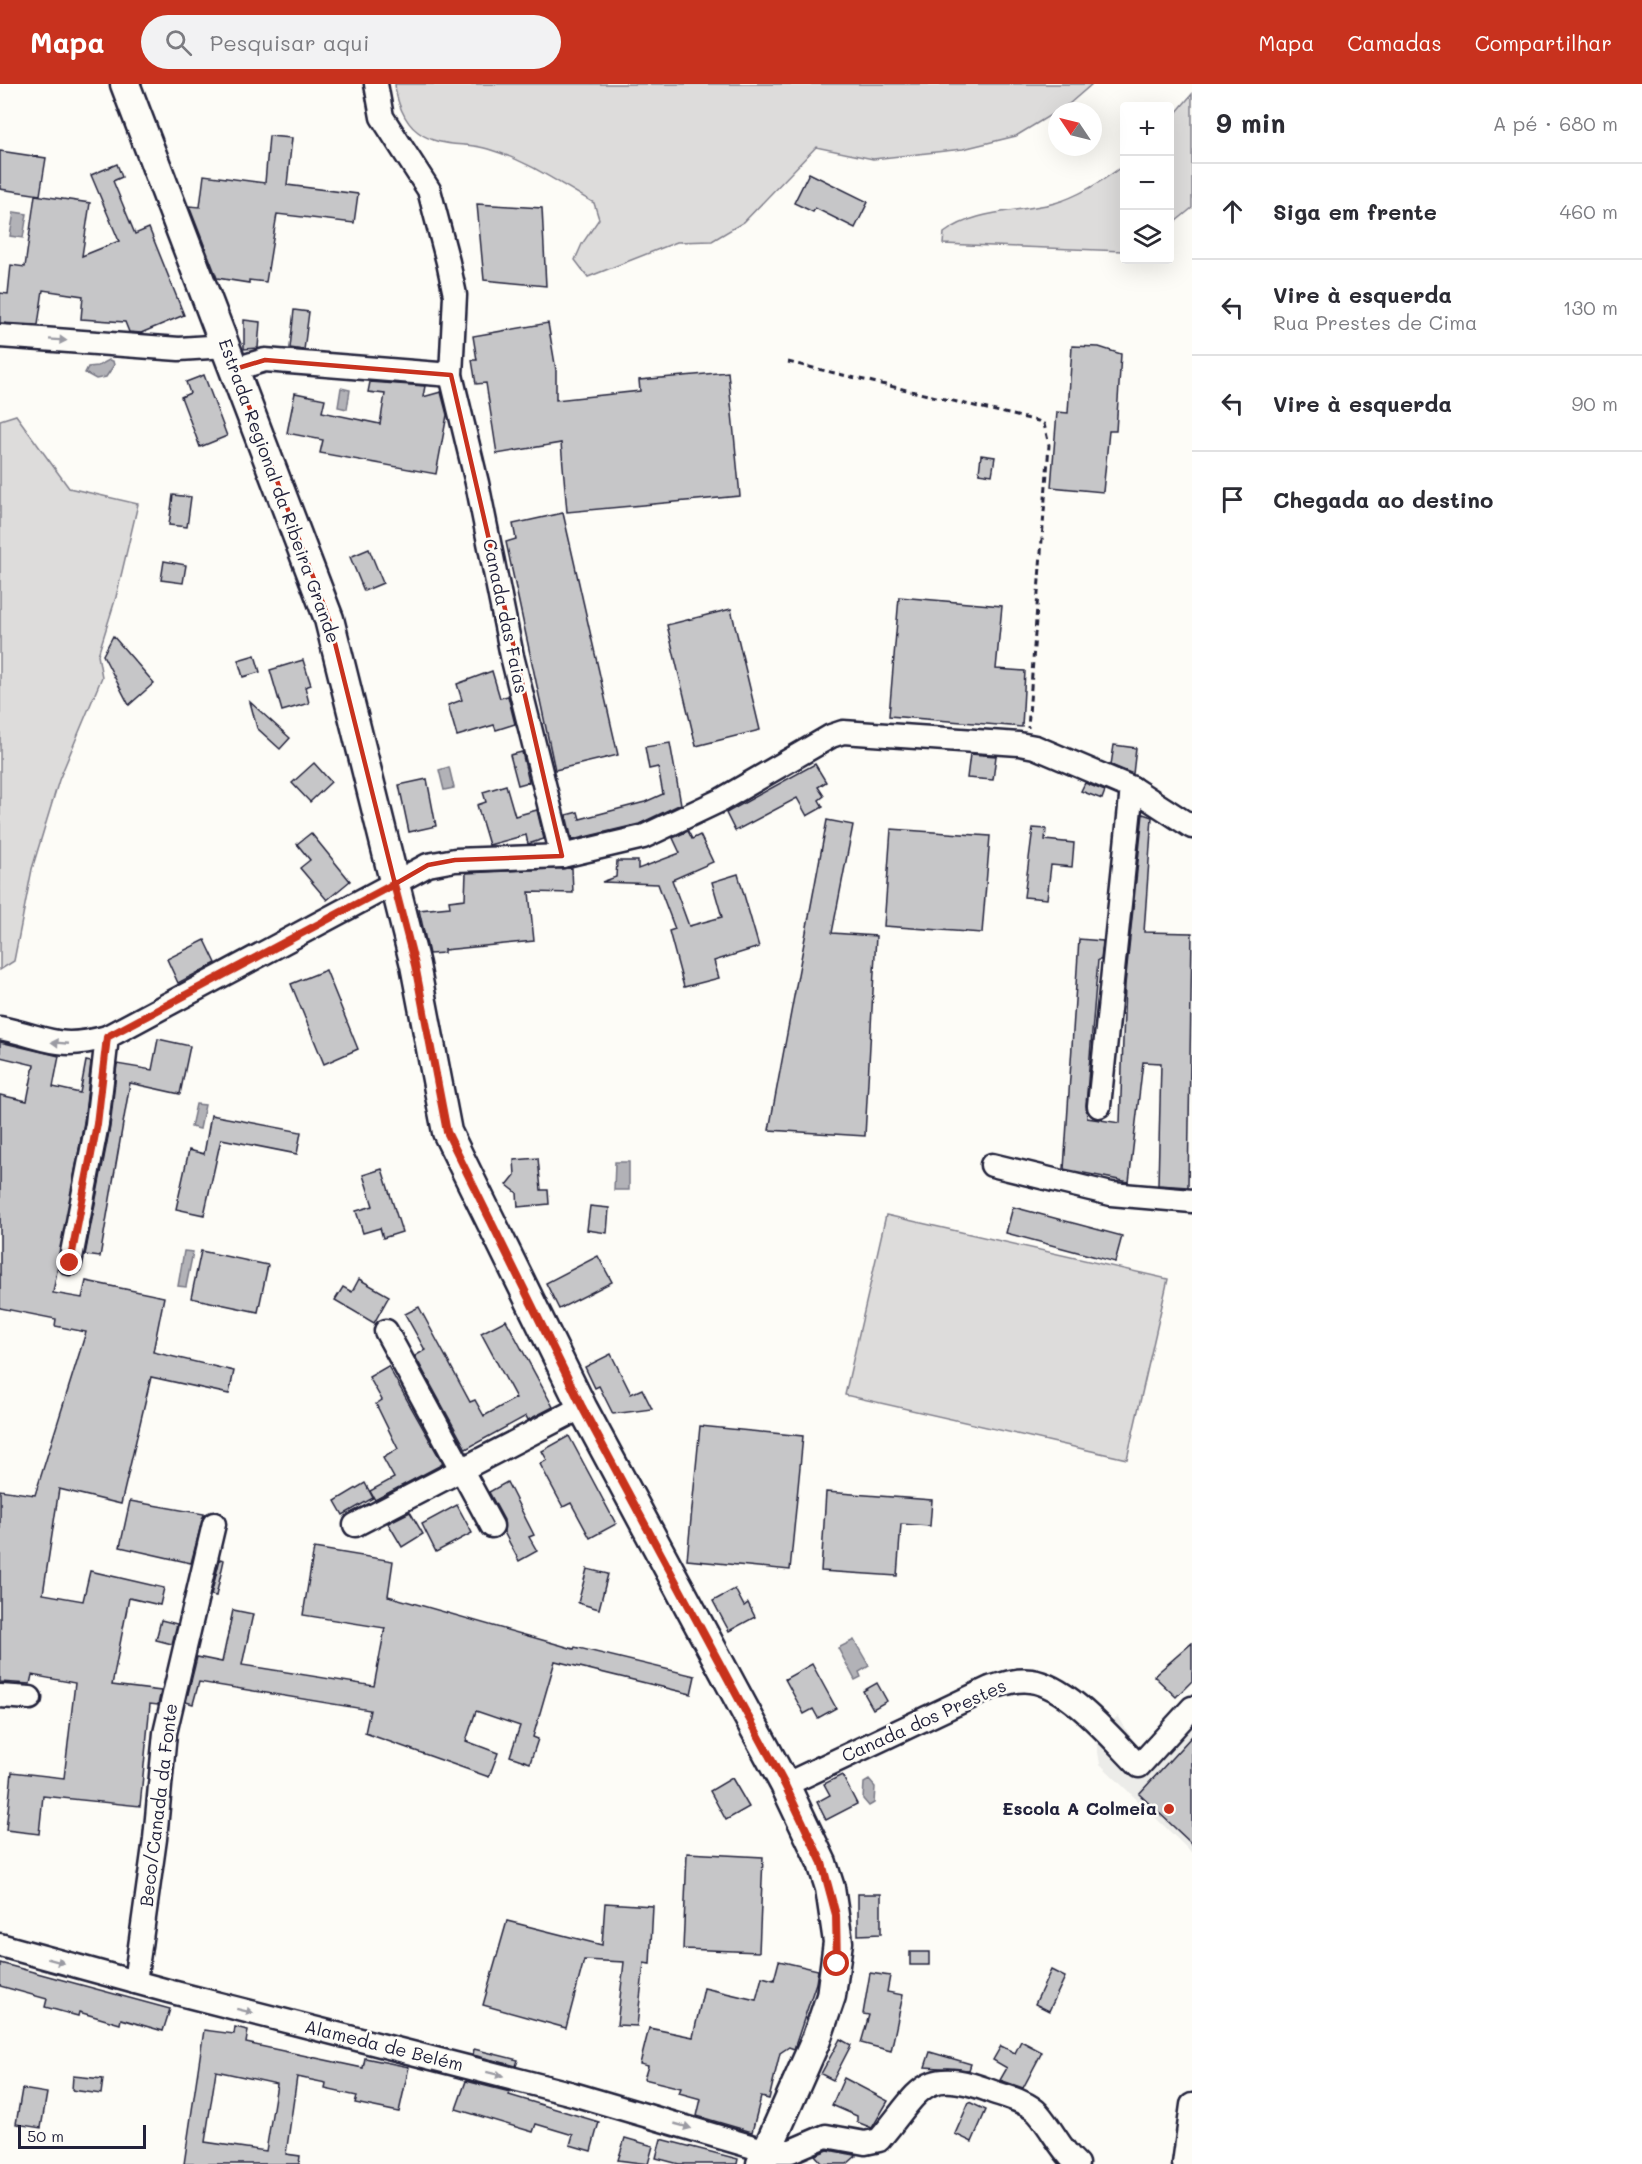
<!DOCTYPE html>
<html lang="pt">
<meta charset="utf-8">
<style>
:root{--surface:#fff;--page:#f2f2f3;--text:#2b2b33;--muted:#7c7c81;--line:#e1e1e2;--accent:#c8321e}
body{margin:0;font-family:Mali,sans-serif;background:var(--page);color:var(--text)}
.controls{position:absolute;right:18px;top:18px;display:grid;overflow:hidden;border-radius:6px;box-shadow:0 6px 24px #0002}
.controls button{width:54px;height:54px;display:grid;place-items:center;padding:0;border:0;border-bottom:2px solid var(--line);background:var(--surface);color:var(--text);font:30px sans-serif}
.compass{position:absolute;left:1048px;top:18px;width:54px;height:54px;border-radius:50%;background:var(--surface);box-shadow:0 6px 24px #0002;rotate:305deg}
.scale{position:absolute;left:18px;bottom:15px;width:128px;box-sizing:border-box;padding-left:6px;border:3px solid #22223b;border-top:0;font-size:16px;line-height:21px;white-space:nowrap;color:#22223b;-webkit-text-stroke:4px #fdfcf7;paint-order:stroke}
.stop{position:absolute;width:18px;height:18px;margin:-14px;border:4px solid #c8321e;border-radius:50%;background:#fff}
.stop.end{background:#c8321e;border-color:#fff;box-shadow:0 2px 6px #0008}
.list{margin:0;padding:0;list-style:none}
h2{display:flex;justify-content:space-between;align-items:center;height:78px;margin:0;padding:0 24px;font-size:26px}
h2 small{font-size:20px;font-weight:400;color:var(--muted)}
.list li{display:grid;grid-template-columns:39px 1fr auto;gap:18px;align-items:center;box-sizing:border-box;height:96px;padding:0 24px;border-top:2px solid var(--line)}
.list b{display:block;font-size:22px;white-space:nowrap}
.list p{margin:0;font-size:20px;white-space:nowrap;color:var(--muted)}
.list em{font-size:20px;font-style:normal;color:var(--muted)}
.icon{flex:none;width:33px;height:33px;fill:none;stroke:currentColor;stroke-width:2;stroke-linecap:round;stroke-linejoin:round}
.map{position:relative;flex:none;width:1192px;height:2080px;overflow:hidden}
header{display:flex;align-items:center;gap:36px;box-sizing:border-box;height:84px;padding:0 30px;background:var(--accent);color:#fff}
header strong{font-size:28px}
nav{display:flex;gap:33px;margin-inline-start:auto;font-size:21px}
.search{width:420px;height:54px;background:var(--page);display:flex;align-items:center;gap:15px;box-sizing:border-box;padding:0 21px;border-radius:33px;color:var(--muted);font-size:22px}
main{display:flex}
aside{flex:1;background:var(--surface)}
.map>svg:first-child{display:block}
</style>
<header>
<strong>Mapa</strong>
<div class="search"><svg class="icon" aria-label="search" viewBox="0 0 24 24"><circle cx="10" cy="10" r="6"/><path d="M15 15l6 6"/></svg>Pesquisar aqui</div>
<nav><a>Mapa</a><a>Camadas</a><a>Compartilhar</a></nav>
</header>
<main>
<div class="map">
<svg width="1192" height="2080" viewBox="0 0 1192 2080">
<rect width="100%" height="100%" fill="#fdfcf7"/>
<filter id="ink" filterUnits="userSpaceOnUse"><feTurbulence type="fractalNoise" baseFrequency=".0167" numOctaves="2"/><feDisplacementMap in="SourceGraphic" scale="12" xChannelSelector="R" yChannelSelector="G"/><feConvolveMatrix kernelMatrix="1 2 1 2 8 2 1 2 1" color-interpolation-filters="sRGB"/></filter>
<g filter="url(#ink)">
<polygon fill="#ecece9" points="1192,1612 1192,1769 1100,1680 1095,1651 1118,1632 1139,1666"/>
<g fill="#dddcdb" stroke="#807f8b" stroke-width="1.5">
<path d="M395 0H1092L1069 20 1016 52 963 65 873 75 816 63 744 138 712 157 677 158 588 193 575 176 582 160 599 135 594 119C560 100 527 76 488 65 465 58 439 64 418 48 404 38 396 16 395 0Z"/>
<polygon points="1192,10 1192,124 1170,142 1170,36"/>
<path d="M1124 81 1123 167 943 160 944 149C976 125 1017 129 1055 119 1080 112 1104 96 1124 81Z"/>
<polygon points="16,331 69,404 138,420 116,513 98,571 102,593 59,696 32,785 14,877 0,886 0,336"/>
<polygon points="886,1131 1168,1195 1127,1375 845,1311"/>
</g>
<g fill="#b2b2b7" stroke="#787885" stroke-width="1.5">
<polygon points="14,128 27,130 23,154 10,152"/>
<polygon points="109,276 113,277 114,281 106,293 96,295 85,289 88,283 98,282"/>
<polygon points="341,304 350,306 347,325 338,323"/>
<polygon points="449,683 454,704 444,706 439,686"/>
<polygon points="196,1020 205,1021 200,1045 191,1043"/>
<polygon points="615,1078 629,1078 629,1106 614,1106"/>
<polygon points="184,1167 193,1168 186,1203 178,1202"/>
<polygon points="854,1556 869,1582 859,1588 861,1593 855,1596 838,1564"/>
<polygon points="869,1696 875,1703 874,1719 869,1722 863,1715 864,1699"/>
</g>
<g fill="#c6c6c8" stroke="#22223b" stroke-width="1.5" fill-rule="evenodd">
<polygon points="269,52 292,54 287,101 358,110 354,139 277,130 266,198 249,196 249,199 217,194 189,122 200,123 204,91 265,99"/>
<polygon points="0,67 46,74 40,111 0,105"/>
<polygon points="117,80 122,93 113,97 135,150 149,144 184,231 141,249 129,248 125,238 81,235 83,212 43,206 38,241 0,239 0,209 8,210 11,181 25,183 35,111 90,119 82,172 119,157 91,91"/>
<polygon points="809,89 868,118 855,144 815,124 813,128 794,119"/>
<polygon points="477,120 542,124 546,202 484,196"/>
<polygon points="294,226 309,228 304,266 290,264"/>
<polygon points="244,236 260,238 258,264 244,265"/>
<polygon points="548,239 556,286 556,316 640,307 639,296 728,288 740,412 567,428 561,359 497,370 486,299 476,300 472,276 477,276 473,252"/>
<polygon points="1072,262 1099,263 1121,270 1116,347 1109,347 1103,408 1051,403 1057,328 1068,329"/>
<polygon points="204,291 227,352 200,363 181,313 190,309 186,298"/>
<polygon points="370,298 425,302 423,313 441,308 447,331 436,390 320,369 323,356 287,349 295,309 325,315 322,328 380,340 385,310 368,308"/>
<polygon points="981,371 995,373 992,391 979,389"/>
<polygon points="173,411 191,413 187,443 169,441"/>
<polygon points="563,429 618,671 555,686 506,458 516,455 513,440"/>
<polygon points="369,465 383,499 364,507 350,473"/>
<polygon points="164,477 186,481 183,499 161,496"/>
<polygon points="899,513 1002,522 996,585 1025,587 1022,643 889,632"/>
<polygon points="731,525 760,646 696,662 667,541"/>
<polygon points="113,552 154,599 129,621 103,571"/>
<polygon points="255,571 260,588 243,593 238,576"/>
<polygon points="303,576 311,601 305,603 309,619 282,627 270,586"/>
<polygon points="492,587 500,614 508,612 515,640 496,646 494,641 457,652 448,621 462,616 457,600"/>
<polygon points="250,618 290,654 280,665 257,644"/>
<polygon points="670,659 681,720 639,740 572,756 566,731 578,728 580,735 645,718 663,710 658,683 649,685 645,663"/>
<polygon points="1114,661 1136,664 1133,690 1111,681"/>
<polygon points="522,668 529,698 518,701 510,671"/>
<polygon points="970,670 996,672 993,696 967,694"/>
<polygon points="314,679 331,698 310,718 292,699"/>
<polygon points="815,680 826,698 818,703 824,712 819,716 823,723 807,732 797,714 735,747 726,729"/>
<polygon points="427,695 436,742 409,748 399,701"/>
<polygon points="1085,699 1105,707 1102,715 1081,707"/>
<polygon points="506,701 515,732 537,726 544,755 528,760 526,751 489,761 477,721 486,718 483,708"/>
<polygon points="1143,730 1152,733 1144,848 1192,849 1188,1103 1158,1101 1161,979 1143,978 1129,1098 1064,1085 1079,855 1103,857 1101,876 1098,876 1086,1021 1087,1034 1120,1039 1125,901"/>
<polygon points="827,736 853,741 832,849 876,852 865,1052 769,1046"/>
<polygon points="1033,744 1046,745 1045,756 1074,759 1072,783 1051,781 1047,815 1024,813"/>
<polygon points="891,745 990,752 982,849 884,842"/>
<polygon points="688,747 692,755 700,751 713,778 672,796 689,842 722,833 712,798 738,790 759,863 714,877 719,894 684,903 669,847 675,845 658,800 602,798 616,793 617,777 638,777 638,785 680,769 673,754"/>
<polygon points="311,749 350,797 327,816 300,784 310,776 297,760"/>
<polygon points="572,784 573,809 529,808 534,857 444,866 444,869 429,870 419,826 450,823 449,817 465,815 466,789"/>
<polygon points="205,856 216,879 178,899 167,875"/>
<polygon points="326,886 358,965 324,980 291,900"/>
<polygon points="158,955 190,962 180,1010 130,999 100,1173 85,1171 110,1043 117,980 152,986"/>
<polygon points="0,958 59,972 53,1003 80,1009 86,977 91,978 84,1038 53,1209 82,1214 86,1197 164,1213 153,1268 234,1287 229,1310 151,1293 121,1420 59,1405 43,1510 83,1517 90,1487 164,1504 160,1521 129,1514 112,1601 161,1607 158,1621 150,1620 140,1722 43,1712 39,1750 6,1746 12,1688 64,1694 75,1599 32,1591 30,1600 0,1598 0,1406 35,1411 86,1248 55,1242 56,1235 0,1224 0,1011 27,1017 34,981 0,973"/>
<polygon points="211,1031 301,1048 297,1070 221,1055 204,1131 176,1125 189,1066 204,1070"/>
<polygon points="538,1074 541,1106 548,1106 549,1120 518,1123 517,1109 507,1101 515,1091 514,1076"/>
<polygon points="382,1085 402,1148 383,1154 380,1144 363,1149 356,1127 373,1122 363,1091"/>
<polygon points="590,1122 609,1124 607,1149 587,1146"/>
<polygon points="1013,1123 1122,1152 1115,1178 1006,1149"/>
<polygon points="201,1167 268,1181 258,1228 191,1214"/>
<polygon points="598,1172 612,1198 559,1225 546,1199"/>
<polygon points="359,1195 389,1212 374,1239 335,1216 343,1203 352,1208"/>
<polygon points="419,1223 470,1318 475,1316 484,1332 516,1314 481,1249 506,1236 553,1323 528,1336 526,1332 466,1365 415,1272 425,1266 405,1230"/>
<polygon points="611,1270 631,1310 642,1305 652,1325 613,1330 599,1302 595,1304 585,1283"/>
<polygon points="388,1282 443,1380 375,1416 370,1407 394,1394 383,1374 398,1365 376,1320 382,1316 369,1293"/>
<polygon points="700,1342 803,1352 790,1486 687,1476"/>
<polygon points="569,1352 616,1440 590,1454 571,1419 563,1423 540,1380 547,1376 542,1367"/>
<polygon points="507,1398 534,1451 529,1453 537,1467 519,1477 504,1448 504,1436 489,1408"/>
<polygon points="365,1399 373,1414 343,1431 335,1417"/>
<polygon points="826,1408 932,1416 930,1442 901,1440 897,1492 821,1487"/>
<polygon points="130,1417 204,1430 191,1479 120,1463"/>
<polygon points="457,1421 472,1449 436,1468 422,1440"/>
<polygon points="410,1428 423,1450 402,1463 388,1439"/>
<polygon points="314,1464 393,1477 388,1512 574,1565 575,1563 695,1592 691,1610 555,1577 533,1653 538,1655 530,1679 510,1672 520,1642 476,1627 466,1657 498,1669 489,1693 365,1649 370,1626 199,1598 193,1620 186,1618 197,1573 222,1578 233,1526 253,1530 242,1581 374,1602 385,1544 303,1531"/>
<polygon points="220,1475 224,1476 216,1512 211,1511"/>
<polygon points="587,1485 608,1490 599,1525 578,1519"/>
<polygon points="735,1505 744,1522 748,1519 755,1533 729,1547 713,1517"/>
<polygon points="161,1536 177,1540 172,1560 156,1556"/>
<polygon points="1192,1559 1192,1597 1176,1613 1154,1592"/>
<polygon points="812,1580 836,1624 818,1634 813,1625 804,1630 785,1595"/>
<polygon points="877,1599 887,1617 873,1625 863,1607"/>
<polygon points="1192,1652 1192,1760 1139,1710"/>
<polygon points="842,1691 857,1720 826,1736 817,1718 830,1711 824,1700"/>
<polygon points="732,1694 749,1723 726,1736 710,1707"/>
<polygon points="687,1769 763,1773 759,1868 683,1865"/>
<polygon points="858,1810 881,1810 881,1850 858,1851"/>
<polygon points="605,1819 653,1822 650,1880 644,1879 637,1942 617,1941 624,1878 584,1876 566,1944 483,1921 507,1837 602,1861"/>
<rect x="910" y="1868" width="19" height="13"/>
<polygon points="779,1877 818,1886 816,1899 794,1965 789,1963 780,1969 769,2015 761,2013 752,2048 697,2032 701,2015 679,2009 681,2004 644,1995 648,1982 640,1980 649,1944 693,1953 704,1904 756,1916 762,1893 774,1896"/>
<polygon points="0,1879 170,1925 163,1947 121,1935 120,1940 79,1928 78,1932 45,1923 47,1915 0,1902"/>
<polygon points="1051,1886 1065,1893 1049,1927 1035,1920"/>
<polygon points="870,1889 890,1892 887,1908 903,1911 891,1967 861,1959 869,1931 863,1930"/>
<path d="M235 1943 248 1946 246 1959 363 1984 365 1974 409 1983 399 2028 355 2019 357 2012 325 2005 326 1999 297 1993 286 2070 300 2072 299 2080H184L204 1946 234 1950ZM216 1987 277 2000 266 2067 205 2058Z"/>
<polygon points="840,1955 851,1961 833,1996 821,1990"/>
<polygon points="1021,1957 1042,1968 1023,2004 1000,1996 1007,1984 993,1976 1001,1962 1015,1969"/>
<polygon points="474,1965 518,1976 516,1982 473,1971"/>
<polygon points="930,1968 971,1980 969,1986 925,1983"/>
<polygon points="73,1992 103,1995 101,2010 72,2006"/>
<polygon points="844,1994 888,2017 872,2044 857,2038 857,2032 832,2021"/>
<polygon points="466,1997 510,2008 509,2011 599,2038 591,2067 570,2061 573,2051 536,2040 533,2048 456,2025"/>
<polygon points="22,2005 47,2009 41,2044 16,2040"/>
<polygon points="969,2018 986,2026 972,2058 955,2050"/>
<polygon points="625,2054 653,2062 648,2080 618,2076"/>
<polygon points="661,2055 738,2075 737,2080 679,2080 656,2074"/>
<polygon points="828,2066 855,2071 856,2072 847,2080 823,2080 815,2071"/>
</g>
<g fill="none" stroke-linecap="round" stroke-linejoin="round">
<defs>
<g id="minor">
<polyline points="376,0 382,33 429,106 448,178 455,211 451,291 477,399 512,572 562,772"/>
<polyline points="0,252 179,265 226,262"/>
<polyline points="235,285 265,276 451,291"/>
<path d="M0 944C47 953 56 967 107 953L428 781 455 776 562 772 643 753 721 716 831 652 843 648 1019 660 1035 663 1132 704 1192 743"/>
<polyline points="1099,1022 1132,704"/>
<polyline points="992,1081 1111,1110 1192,1117"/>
<polyline points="70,1179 97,1040 107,953"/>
<polyline points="386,1247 492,1442"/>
<polyline points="355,1441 582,1323"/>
<polyline points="0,1612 30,1614"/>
<path d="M785 1701 990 1604C1003 1600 1016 1595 1031 1597 1069 1602 1112 1655 1139 1682L1192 1624"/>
<path d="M0 1861 168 1907 573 2010 767 2067H791L826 2052 865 2059 879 2056C921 2007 922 1980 993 2008 1008 2013 1028 2018 1038 2029 1053 2046 1060 2065 1077 2080"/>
<polyline points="135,1898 155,1755 165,1649 214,1440"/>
<polyline points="1184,2080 1192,2021"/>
</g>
<polyline id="major" points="125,0 329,535 415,881 447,1048 582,1323 785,1701 822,1779 830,1804 838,1858 831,1912 816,1956 761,2080"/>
</defs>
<use href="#minor" stroke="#22223b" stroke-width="27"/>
<use href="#major" stroke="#22223b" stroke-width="33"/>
<polyline stroke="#22223b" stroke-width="3" stroke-dasharray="6 4.5" stroke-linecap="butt" points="788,278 1038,337 1044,340 1049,361 1028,644"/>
<use href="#minor" stroke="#fdfcf7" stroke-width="22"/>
<use href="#major" stroke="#fdfcf7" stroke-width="28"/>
</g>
<defs><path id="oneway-solid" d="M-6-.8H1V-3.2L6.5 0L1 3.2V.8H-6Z" transform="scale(1.5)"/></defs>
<g fill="#9a9aa2">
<use href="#oneway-solid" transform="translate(58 256) rotate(4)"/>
<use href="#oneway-solid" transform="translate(60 959) rotate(-175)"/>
<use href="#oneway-solid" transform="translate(56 1877) rotate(15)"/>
<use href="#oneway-solid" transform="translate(245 1927) rotate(14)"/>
<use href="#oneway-solid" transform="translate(495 1990) rotate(14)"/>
<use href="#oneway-solid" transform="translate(683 2042) rotate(16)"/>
</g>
</g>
<g fill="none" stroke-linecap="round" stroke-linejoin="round" filter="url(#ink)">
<polyline stroke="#c8321e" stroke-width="8" points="70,1179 97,1040 107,953 394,800 415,881 447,1048 582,1323 785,1701 822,1779 836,1831 837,1880"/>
</g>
<path fill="none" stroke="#c8321e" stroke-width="4.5" stroke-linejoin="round" d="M265 276 451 291 562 772 455 776 428 781 395 800 329 535 235 285Z"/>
<circle fill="#c8321e" stroke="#fdfcf7" stroke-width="2" cx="1169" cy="1725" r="6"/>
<g text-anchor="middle" stroke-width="5" stroke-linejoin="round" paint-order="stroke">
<g font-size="18" fill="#22223b" stroke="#fdfcf7">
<text transform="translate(279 407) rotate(70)" y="6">Estrada Regional da Ribeira Grande</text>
<text transform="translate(505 532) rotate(78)" y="6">Canada das Faias</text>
<text transform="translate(924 1637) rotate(-24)" y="6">Canada dos Prestes</text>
<text transform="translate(159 1721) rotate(-83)" y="6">Beco/Canada da Fonte</text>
<text transform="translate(384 1962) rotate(14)" y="6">Alameda de Belém</text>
</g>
<g font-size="18" font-weight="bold" fill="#22223b" stroke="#fdfcf7" text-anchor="end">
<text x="1157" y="1731">Escola A Colmeia</text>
</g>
</g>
</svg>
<div class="controls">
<button>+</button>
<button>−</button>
<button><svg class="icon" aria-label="layers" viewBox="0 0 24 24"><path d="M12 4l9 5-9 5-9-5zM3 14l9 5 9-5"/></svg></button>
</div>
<svg class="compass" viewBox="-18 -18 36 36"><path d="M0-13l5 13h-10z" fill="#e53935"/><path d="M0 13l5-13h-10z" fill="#7c7c81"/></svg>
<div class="scale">50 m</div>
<div class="stop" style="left:837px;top:1880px"></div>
<div class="stop end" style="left:70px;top:1179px"></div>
</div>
<aside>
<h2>9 min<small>A pé · 680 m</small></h2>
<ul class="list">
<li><svg class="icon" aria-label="ahead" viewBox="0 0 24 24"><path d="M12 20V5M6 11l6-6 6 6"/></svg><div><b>Siga em frente</b></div><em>460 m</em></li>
<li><svg class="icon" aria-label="left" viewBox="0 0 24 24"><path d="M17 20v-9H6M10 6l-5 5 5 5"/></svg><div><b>Vire à esquerda</b><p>Rua Prestes de Cima</p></div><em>130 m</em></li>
<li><svg class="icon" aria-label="left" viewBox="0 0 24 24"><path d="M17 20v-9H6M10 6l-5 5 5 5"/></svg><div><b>Vire à esquerda</b></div><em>90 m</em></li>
<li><svg class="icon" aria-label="arrive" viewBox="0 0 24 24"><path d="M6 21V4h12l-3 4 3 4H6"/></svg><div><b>Chegada ao destino</b></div></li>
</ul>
</aside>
</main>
